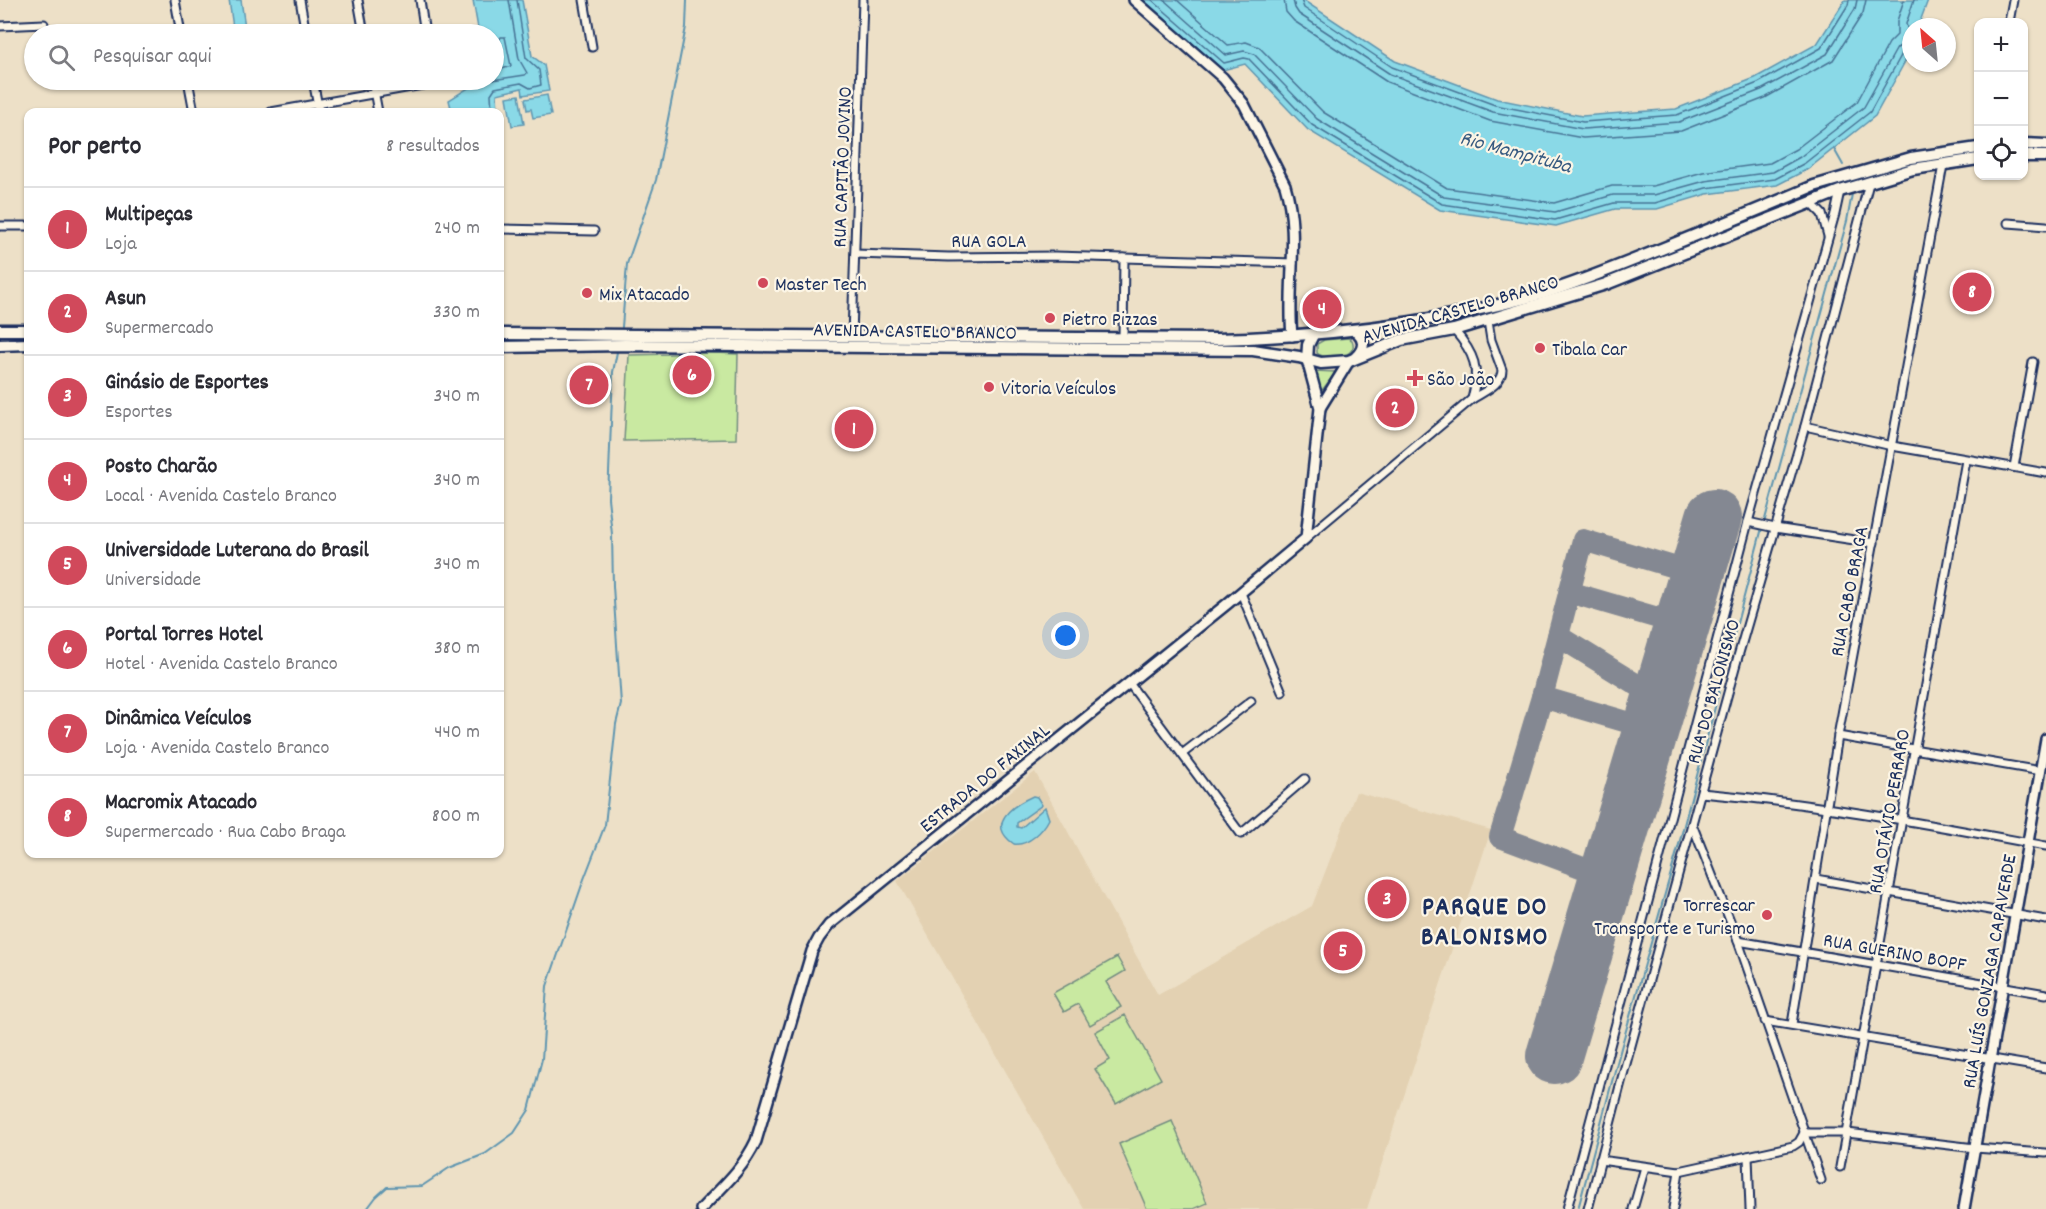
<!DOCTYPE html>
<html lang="pt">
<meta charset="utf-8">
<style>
:root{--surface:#fff;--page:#f2f2f3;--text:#2b2b33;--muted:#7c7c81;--line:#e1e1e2;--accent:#d1495b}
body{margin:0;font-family:Dekko,sans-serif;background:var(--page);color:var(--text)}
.controls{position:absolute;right:18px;top:18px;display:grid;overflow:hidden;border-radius:12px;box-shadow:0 2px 4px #0004}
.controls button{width:54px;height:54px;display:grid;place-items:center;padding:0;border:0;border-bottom:2px solid var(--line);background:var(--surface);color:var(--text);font:30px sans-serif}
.compass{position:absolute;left:1902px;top:18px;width:54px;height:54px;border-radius:50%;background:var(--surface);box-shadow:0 2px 4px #0004;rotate:333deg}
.you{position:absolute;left:1066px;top:636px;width:21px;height:21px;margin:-15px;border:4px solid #fff;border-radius:50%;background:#1a73e8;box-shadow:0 0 0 9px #1a73e833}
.badge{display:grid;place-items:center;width:39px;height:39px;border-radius:50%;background:var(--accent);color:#fff;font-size:20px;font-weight:700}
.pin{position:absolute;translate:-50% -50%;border:3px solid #fff;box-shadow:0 2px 6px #0006}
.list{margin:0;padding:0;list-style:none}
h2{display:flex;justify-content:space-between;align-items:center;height:78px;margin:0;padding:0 24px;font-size:26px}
h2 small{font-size:20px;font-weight:400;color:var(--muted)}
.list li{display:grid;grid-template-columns:39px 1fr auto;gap:18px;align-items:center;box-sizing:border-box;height:84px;padding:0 24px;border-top:2px solid var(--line)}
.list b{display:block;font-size:22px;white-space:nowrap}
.list p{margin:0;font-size:20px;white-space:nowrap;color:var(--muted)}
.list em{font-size:20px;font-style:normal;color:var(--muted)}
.icon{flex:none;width:33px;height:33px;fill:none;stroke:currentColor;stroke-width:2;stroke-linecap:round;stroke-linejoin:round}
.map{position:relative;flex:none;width:2046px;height:1209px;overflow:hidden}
.search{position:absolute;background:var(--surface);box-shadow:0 2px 4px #0004;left:24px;top:24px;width:480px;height:66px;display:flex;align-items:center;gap:15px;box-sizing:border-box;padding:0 21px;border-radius:33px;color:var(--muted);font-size:22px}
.panel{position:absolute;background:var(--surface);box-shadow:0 2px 4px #0004;left:24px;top:108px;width:480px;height:750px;border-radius:12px}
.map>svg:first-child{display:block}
</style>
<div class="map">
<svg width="2046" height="1209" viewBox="0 0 2046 1209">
<rect width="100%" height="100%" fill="#ede0c7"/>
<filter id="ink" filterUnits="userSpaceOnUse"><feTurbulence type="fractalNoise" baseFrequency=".0167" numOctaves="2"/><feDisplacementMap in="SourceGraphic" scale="12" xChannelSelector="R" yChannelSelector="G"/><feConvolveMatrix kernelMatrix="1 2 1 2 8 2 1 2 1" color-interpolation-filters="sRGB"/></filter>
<g filter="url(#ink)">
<polygon fill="#e3d1b2" points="1035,772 1158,995 1312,906 1356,792 1491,830 1367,1209 1084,1209 897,881"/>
<g fill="#c9e9a1" stroke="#728c80" stroke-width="1.5">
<path d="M1348 338 1352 340C1360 358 1326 361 1317 353V344L1324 340Z"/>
<polygon points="716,353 738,354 736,439 624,441 629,355"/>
<polygon points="1314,371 1336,372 1320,393"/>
<polygon points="1117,957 1125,971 1106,982 1121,1007 1090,1025 1078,1004 1064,1012 1053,993"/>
<polygon points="1125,1015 1161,1079 1116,1104 1095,1069 1110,1060 1095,1032"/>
<polygon points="1172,1121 1207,1203 1193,1209 1147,1209 1119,1144"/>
</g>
<g fill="#8ad9e7" stroke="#5e95b0" stroke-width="1.5">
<polygon points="229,0 241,0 246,34 234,34"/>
<polygon points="473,0 522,0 532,56 544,65 549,91 523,95 522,88 497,94 498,112 452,112 449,100 481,80 494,80 494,34 479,34"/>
<polygon points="1143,0 1303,0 1395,61 1497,99 1582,116 1676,109 1755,78 1817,44 1845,0 1928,0 1918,27 1911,27 1911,48 1907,58 1875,116 1808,169 1777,185 1707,194 1657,209 1615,209 1556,226 1440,210 1308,130 1245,64 1223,70"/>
<polygon points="519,95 524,124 512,126 507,97"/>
<polygon points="547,95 551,115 533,118 531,109 527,110 525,99"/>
<path d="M1033 796 1037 797 1042 805 1017 823V827L1021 828 1045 807 1049 819C1043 831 1028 846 1014 844 985 824 1013 805 1033 796Z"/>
</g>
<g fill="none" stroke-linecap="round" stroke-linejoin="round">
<g stroke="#477395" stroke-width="1.5">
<polyline points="1152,0 1224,63 1244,58 1249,59 1312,125 1442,204 1555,220 1614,203 1655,203 1706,188 1775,179 1805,163 1870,112 1903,52 1911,49"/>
<polyline points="1164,0 1226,55 1244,51 1254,54 1317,119 1444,197 1555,212 1613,195 1654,195 1705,181 1773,172 1800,157 1864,107 1897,48 1911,40 1906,24 1914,0"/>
<polyline points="1177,0 1228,45 1246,42 1259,47 1323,112 1447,188 1554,203 1612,186 1653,186 1703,172 1770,163 1796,149 1857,102 1889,43 1897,35 1897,21 1904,0"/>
<polyline points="1284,0 1286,12 1294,21 1387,82 1490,121 1583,138 1681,131 1765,98 1833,60 1863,13 1866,0"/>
<polyline points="1293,0 1295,8 1299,14 1390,74 1493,112 1583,129 1679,122 1761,90 1827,54 1855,9 1857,0"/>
<polyline points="1301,0 1304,8 1392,67 1495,105 1583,122 1677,115 1758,83 1821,48 1848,5 1849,0"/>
<polyline points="494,50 501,37 505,37 511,66 499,70 494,64"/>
<polyline points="492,80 525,75 527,73 519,59 509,0"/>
<polyline points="492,112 491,94 495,88 521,83 530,88 541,85 539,70 526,58 517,0"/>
</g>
<g stroke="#5e95b0" stroke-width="2">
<polyline points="1834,149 1843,165"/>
<polyline points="622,327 627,264 656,180 686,27 687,0"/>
<polyline points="1764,523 1847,221 1852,194"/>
<polyline points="367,1209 376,1197 387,1187 422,1186 449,1168 485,1154 514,1133 529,1110 542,1059 547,986 584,879 605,825 616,724 621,704 613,586 612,534 608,498 613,372 617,352"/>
<polyline points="1578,1209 1621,1048 1678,848 1762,528"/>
</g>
<g stroke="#848892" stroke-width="22">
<polyline points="1569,592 1682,625"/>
<polyline points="1558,636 1660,699"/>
<polyline points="1542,697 1651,729"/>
<polyline points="1607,877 1500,837 1542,697 1583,540 1697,574"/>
</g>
<polyline stroke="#848892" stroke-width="56" points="1554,1056 1714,517"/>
<defs>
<g id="minor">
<polyline points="175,0 181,34"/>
<polyline points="300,0 306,34"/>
<polyline points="358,0 364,34"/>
<polyline points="420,0 425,34"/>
<polyline points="584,0 592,47"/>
<polyline points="2009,22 2013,0"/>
<polyline points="0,26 44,24"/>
<polyline points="188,80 194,112"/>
<polyline points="313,80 319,112"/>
<polyline points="372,80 378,112"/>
<polyline points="271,112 428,84 431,80"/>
<polyline points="1810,202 1822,214 1828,236"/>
<polyline points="2008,223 2046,226"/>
<polyline points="0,226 28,226"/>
<polyline points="500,229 594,231"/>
<polyline points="855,254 949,257 1055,256 1293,263"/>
<path d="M1454 330C1475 354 1480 369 1472 399"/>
<polyline points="852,336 863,0"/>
<polyline points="1123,338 1124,258"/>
<polyline points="1805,426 1892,446 2046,473"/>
<polyline points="2014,467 2033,362"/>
<polyline points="1748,522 1775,528 1874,543"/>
<path d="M1306 538 1472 399C1483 392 1502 385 1502 370L1491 340 1488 321"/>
<polyline points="1241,593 1282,692"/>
<polyline points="1129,683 1241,834 1305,779"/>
<polyline points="1838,736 2041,771"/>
<polyline points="1182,754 1251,701"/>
<path d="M1701 793C1817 803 1932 825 2046 846"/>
<polyline points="1692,824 1738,941 1821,1180"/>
<polyline points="1816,879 2046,920"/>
<polyline points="1738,941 2046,994"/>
<polyline points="1765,1021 2046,1068"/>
<polyline points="1792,1024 1838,736 1943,165"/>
<polyline points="1804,1133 1847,1133 1975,1148 2046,1153"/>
<polyline points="1748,1156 1750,1209"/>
<polyline points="1600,1160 1679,1171 1793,1146 1799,1142 1804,1133"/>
<polyline points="1840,1167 1966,460"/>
<polyline points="1567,1209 1748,522 1835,214 1840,191"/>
<polyline points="1588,1209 1621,1082 1737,660 1805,426 1869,183"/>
<polyline points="1633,1209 1645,1167"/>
<polyline points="1673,1209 1679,1171"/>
</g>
<g id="tertiary">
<path d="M1134 0 1223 78 1244 104 1285 185C1300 234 1287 286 1292 336"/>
<polyline points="1320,408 1349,361"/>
<path d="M701 1209C722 1187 743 1169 756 1141L812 951 819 938 829 925 1227 604 1306 538 1320 408 1307 360"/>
<polyline points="1964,1209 2046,739"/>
</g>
<g id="secondary">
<polyline points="2024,144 2046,145"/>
<polyline points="2024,156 2046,156"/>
<polyline points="0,330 28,330"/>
<path d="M1355 330C1366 338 1365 349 1356 357"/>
<path d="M500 334 1217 339C1328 336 1437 324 1544 293 1583 281 1621 265 1659 250 1711 229 1763 208 1814 186L1911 158 1978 148"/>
<polyline points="0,345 28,344"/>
<polyline points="500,347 625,345 1253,350 1299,357 1321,363 1349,361 1401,340 1454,330 1606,284 1840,191 1913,169 1978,159"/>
<polyline points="1307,360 1308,345 1313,335"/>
</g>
</defs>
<use href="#minor" stroke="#1b2f5e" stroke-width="11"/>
<use href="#tertiary" stroke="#1b2f5e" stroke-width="14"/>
<use href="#secondary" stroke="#1b2f5e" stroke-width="15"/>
<use href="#minor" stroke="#fcf5e5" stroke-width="7"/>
<use href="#tertiary" stroke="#fcf5e5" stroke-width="9"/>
<use href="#secondary" stroke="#fcf5e5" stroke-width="10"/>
</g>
</g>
<g fill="#d1495b" stroke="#fcf5e5" stroke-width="2">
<circle cx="763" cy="283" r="6"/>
<circle cx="587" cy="293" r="6"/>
<circle cx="1050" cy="318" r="6"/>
<circle cx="1540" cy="348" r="6"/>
<path d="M1412 369h6v6h6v6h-6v6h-6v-6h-6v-6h6z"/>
<circle cx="989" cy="387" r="6"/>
<circle cx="1767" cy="915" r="6"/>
</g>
<g text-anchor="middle" stroke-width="4.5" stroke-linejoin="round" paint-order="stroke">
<g font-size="20" fill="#1b2f5e" stroke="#fcf5e5">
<text transform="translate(841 167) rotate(-88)" y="7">RUA CAPITÃO JOVINO</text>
<text x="989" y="247">RUA GOLA</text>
<text transform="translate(1460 308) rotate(-16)" y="7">AVENIDA CASTELO BRANCO</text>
<text transform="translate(915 330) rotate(1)" y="7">AVENIDA CASTELO BRANCO</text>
<text transform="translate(1848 591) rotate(-79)" y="7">RUA CABO BRAGA</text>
<text transform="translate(1712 691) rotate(-74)" y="7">RUA DO BALONISMO</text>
<text transform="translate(984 777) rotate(-39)" y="7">ESTRADA DO FAXINAL</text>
<text transform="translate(1888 811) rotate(-80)" y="7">RUA OTÁVIO PERRARO</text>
<text transform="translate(1895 951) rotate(10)" y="7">RUA GUERINO BOPF</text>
<text transform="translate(1988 971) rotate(-80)" y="7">RUA LUÍS GONZAGA CAPAVERDE</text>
</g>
<g font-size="20" fill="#1b2f5e" stroke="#fcf5e5" text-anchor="start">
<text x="775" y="290">Master Tech</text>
<text x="599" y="300">Mix Atacado</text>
<text x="1062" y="325">Pietro Pizzas</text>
<text x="1552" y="355">Tibala Car</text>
<text x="1427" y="385">São João</text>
<text x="1001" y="394">Vitoria Veículos</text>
<text x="1755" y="911" text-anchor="end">Torrescar<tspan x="1755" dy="23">Transporte e Turismo</tspan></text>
</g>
<g font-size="21" font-style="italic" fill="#375a80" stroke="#fcf5e5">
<text transform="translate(1516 151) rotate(15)" y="7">Rio Mampituba</text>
</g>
<g font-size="26" font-weight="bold" letter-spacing="1.5" fill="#1b2f5e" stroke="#fcf5e5">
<text x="1485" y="914">PARQUE DO<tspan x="1485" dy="30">BALONISMO</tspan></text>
</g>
</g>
</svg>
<div class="controls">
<button>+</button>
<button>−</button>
<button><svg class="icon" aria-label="locate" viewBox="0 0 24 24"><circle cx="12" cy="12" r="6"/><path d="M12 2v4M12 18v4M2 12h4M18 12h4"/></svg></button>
</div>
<svg class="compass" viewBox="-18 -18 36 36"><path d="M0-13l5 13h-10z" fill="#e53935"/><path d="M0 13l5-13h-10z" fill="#7c7c81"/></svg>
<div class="you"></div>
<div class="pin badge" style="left:854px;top:429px">1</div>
<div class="pin badge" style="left:1395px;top:408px">2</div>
<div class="pin badge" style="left:1387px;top:899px">3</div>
<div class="pin badge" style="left:1322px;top:309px">4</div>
<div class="pin badge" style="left:1343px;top:951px">5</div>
<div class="pin badge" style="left:692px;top:375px">6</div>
<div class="pin badge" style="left:589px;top:385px">7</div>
<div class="pin badge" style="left:1972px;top:292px">8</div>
<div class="search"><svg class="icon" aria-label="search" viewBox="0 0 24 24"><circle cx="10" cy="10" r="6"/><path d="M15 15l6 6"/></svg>Pesquisar aqui</div>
<section class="panel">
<h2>Por perto<small>8 resultados</small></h2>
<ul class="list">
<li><span class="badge">1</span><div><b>Multipeças</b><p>Loja</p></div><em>240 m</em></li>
<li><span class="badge">2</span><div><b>Asun</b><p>Supermercado</p></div><em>330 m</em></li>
<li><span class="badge">3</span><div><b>Ginásio de Esportes</b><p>Esportes</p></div><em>340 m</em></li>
<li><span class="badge">4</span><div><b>Posto Charão</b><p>Local · Avenida Castelo Branco</p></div><em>340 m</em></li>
<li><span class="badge">5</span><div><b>Universidade Luterana do Brasil</b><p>Universidade</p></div><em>340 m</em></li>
<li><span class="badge">6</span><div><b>Portal Torres Hotel</b><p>Hotel · Avenida Castelo Branco</p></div><em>380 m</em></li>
<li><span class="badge">7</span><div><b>Dinâmica Veículos</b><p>Loja · Avenida Castelo Branco</p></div><em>440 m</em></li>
<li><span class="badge">8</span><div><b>Macromix Atacado</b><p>Supermercado · Rua Cabo Braga</p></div><em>800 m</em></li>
</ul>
</section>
</div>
